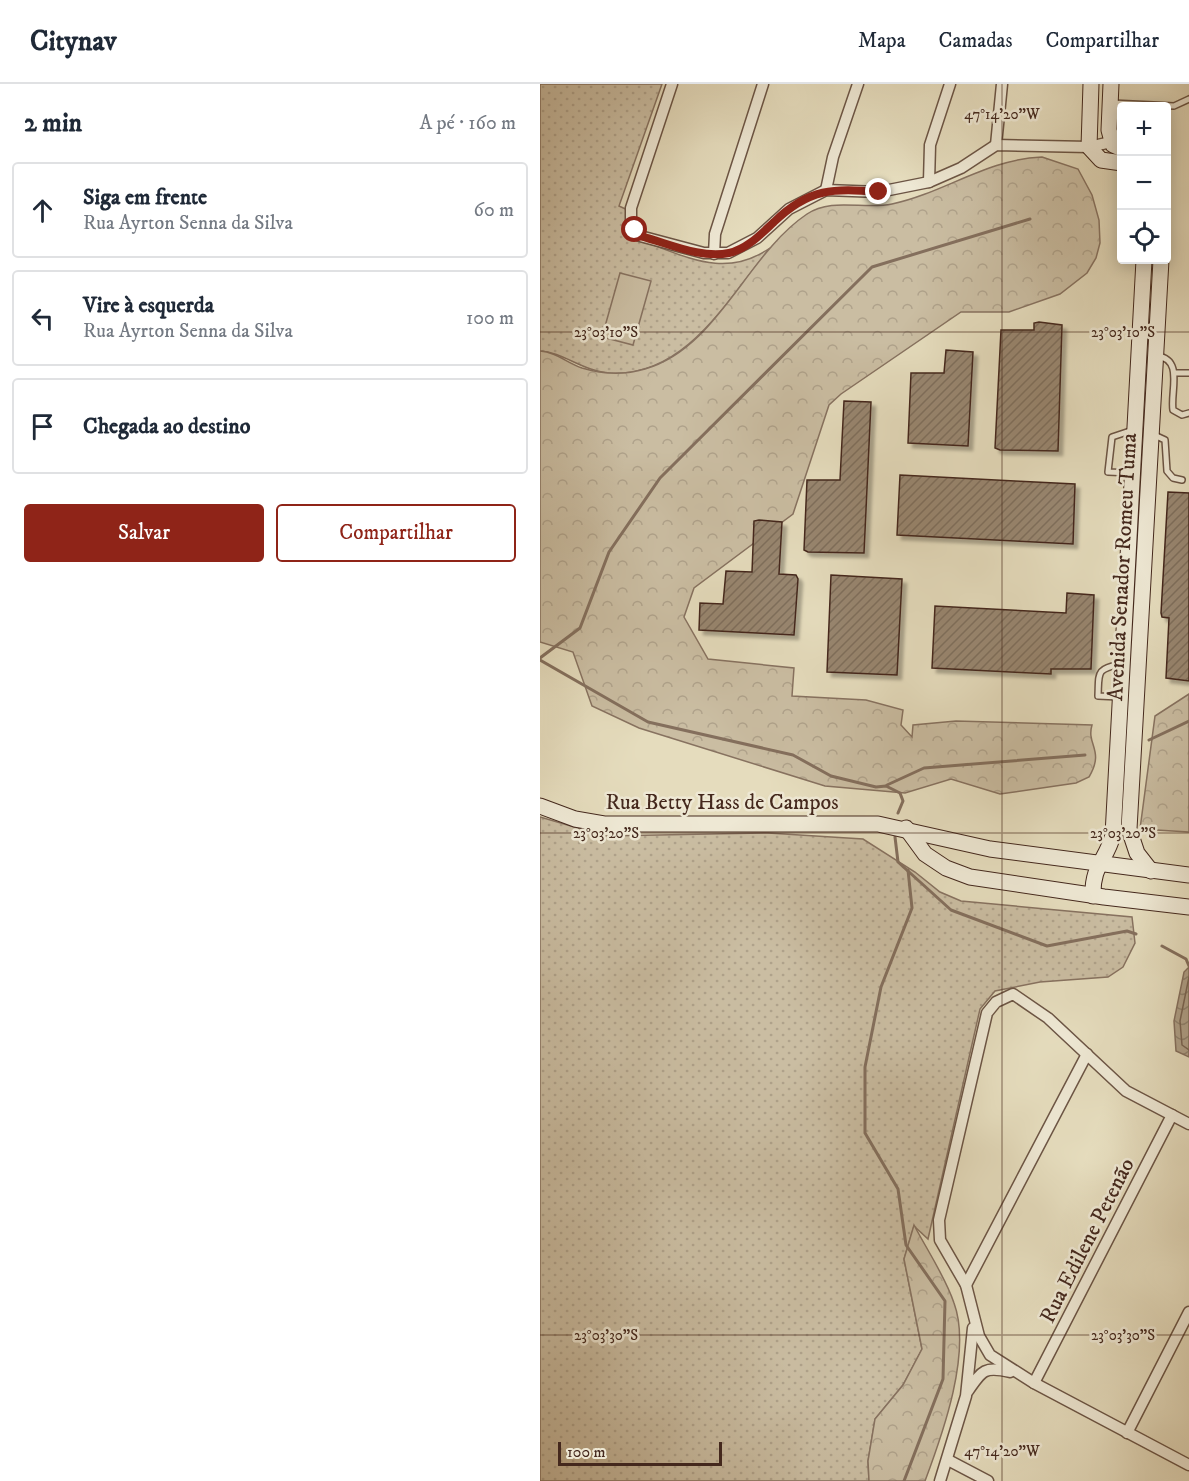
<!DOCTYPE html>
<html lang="pt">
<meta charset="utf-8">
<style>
:root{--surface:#fff;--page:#f2f2f3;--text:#1f2937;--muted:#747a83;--line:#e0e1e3;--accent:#8f2418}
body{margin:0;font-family:"IM FELL DW Pica",serif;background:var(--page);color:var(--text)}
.controls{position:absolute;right:18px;top:18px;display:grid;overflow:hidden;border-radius:6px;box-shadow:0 3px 15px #0003}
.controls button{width:54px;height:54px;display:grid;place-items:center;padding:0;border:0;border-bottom:2px solid var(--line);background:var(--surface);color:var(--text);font:30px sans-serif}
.scale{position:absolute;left:18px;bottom:15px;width:164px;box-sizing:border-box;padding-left:6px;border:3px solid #44281d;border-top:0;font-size:16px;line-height:21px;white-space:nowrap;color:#44281d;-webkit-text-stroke:4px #eee8d4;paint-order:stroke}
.stop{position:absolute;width:18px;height:18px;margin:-14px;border:4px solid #8f2418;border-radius:50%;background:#fff}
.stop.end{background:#8f2418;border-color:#fff;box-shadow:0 2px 6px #0008}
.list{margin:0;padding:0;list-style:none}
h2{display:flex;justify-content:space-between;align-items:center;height:78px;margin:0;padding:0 24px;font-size:26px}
h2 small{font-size:20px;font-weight:400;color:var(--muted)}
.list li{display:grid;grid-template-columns:39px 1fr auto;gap:18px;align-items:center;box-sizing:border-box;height:96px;margin:0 12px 12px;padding:0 12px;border:2px solid var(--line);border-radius:6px}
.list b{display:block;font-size:22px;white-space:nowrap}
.list p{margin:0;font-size:20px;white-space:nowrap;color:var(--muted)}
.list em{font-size:20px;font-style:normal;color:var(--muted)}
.actions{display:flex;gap:12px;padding:18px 24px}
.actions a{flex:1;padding:14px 0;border:2px solid var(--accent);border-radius:6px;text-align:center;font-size:21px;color:var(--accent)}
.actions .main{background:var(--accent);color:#fff}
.icon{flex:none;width:33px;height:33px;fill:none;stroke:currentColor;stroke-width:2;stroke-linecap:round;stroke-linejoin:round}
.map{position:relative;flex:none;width:649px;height:1397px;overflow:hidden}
header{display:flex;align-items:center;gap:36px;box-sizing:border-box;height:84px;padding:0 30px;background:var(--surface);border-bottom:2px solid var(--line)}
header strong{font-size:28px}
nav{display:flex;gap:33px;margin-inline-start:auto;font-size:21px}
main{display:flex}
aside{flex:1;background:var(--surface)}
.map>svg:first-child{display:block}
</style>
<header>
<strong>Citynav</strong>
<nav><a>Mapa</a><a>Camadas</a><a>Compartilhar</a></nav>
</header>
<main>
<aside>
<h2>2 min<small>A pé · 160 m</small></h2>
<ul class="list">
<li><svg class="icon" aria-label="ahead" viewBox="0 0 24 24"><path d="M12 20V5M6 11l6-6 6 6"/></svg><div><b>Siga em frente</b><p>Rua Ayrton Senna da Silva</p></div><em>60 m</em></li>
<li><svg class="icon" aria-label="left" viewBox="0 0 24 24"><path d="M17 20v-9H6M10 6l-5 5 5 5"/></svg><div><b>Vire à esquerda</b><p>Rua Ayrton Senna da Silva</p></div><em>100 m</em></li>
<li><svg class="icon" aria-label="arrive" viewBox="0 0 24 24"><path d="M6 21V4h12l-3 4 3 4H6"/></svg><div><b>Chegada ao destino</b></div></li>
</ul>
<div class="actions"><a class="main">Salvar</a><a>Compartilhar</a></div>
</aside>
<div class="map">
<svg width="649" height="1397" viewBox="0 0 649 1397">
<defs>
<pattern id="green-dots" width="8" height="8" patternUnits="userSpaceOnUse" patternTransform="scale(1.5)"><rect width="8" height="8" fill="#cabda2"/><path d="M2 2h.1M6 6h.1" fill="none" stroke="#afa28b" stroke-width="1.8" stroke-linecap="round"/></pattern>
<pattern id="forest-crowns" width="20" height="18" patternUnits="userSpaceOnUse" patternTransform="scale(1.5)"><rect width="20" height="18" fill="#cabda2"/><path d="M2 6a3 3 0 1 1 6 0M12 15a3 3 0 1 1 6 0" fill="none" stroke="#afa28b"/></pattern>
<pattern id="water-waves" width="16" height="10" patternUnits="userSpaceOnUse" patternTransform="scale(1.5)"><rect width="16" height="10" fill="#ae9f87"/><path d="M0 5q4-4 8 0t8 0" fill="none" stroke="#8f826e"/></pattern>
<pattern id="building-hatch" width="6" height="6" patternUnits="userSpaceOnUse" patternTransform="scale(1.5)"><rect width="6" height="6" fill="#988670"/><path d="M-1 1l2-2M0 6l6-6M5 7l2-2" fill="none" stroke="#7e6e5b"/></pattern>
<filter id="shadow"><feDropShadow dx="4.5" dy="4.5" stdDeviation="1.5" flood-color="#0004"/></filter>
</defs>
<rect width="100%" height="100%" fill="#e5dcbd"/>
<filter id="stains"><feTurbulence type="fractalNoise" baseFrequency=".00333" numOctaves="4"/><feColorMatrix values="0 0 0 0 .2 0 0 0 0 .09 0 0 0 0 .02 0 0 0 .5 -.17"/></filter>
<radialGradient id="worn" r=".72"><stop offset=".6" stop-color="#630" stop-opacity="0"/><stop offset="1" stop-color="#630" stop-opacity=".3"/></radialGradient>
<g fill="url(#green-dots)" stroke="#877260" stroke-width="1.5">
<path d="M0 0H122L79 122 90 127 102 157C148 173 185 195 230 164 188 215 145 294 70 289 44 288 23 268 0 267Z"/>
<polygon points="0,733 65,752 228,749 323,755 375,788 400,808 421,817 592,833 595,859 583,883 568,893 500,898 455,907 440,925 388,1155 374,1142 364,1175 382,1265 363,1301 335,1335 328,1377 329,1397 0,1397"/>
</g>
<g fill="url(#forest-crowns)" stroke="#877260" stroke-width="1.5">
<path d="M502 73 538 85 552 111 559 136 560 159 556 174 547 189 520 210 469 228H421L301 310 289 321 253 430 154 504 144 533 168 575 254 584 252 612 326 616 363 626 361 641 372 653 373 641 416 637 552 641C546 661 565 666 549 693L536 699 460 710 411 695 365 709 285 702 99 644 52 622 33 568 0 558V267C16 268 27 279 42 284 62 290 85 291 105 285 178 264 206 171 267 130 292 113 324 126 352 120 404 109 447 75 502 73Z"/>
<polygon points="649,610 649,748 600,745 615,632"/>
<path d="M374 1141C387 1166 405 1192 414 1219 432 1268 403 1349 385 1397H329L328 1377 335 1335 363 1301 382 1265 364 1175Z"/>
</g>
<polygon fill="#cabda2" stroke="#877260" stroke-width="1.5" points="80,189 111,197 93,261 62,253"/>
<polygon fill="url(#water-waves)" stroke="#846f5d" stroke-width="1.5" points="649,883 649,973 636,967 634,937 644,888"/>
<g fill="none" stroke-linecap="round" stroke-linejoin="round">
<polyline stroke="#796452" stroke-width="1.5" points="649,893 640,937 642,961 649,966"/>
<g stroke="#846f5d" stroke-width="3">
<polyline points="0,574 40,544 69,468 120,394 332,183 490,135"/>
<polyline points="0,576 108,638 253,671 291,692 336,703 346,702 360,709 363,717 358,729"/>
<polyline points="609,656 649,637"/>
<polyline points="347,701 384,684 545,671"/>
<polyline points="355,753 358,778 411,826 507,862 587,847 596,850"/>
<polyline points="622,862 646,875 649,882"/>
<polyline points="364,1397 403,1295 405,1217 366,1161 358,1105 325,1049 325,983 341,903 372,824 368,786"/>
</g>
</g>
<g fill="url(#building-hatch)" stroke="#44281d" stroke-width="1.5" filter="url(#shadow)">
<polygon points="499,238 522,241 518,367 460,366 455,364 461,246 494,246 494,239"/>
<polygon points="406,266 433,268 428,362 368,359 371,289 404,289"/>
<polygon points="304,317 331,318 324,469 268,468 264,466 267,396 300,396"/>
<polygon points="360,391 535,400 533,460 357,451"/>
<polygon points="628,408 649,409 649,597 626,594 629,534 622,533 621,529"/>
<polygon points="219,436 242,438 239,490 256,491 258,495 254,551 159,546 160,519 183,520 186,487 212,488 214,437"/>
<polygon points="291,491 362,495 357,591 287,588"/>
<polygon points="527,509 554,511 551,585 511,585 511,590 392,584 395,522 526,529"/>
</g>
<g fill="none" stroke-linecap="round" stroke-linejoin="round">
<defs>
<g id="lane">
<polyline points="572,19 634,22 649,15"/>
<path d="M617 272C644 275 630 308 633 326L642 331 649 329"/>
<polyline points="634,289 649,289"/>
<polyline points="612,350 625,356 627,387 633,394 642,396"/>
<polyline points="591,389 568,388 572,353 593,346"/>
<path d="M579 613 558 612C559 588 556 585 581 580"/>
</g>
<g id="street">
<polyline points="132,0 91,124 91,139 100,152 164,169 188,169 217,154 249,125 286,106 339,108 389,98 421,84 456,61 549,63 571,58"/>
<polyline points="456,61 462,0"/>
<polyline points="389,98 390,61 410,0"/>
<polyline points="286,106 293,73 318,0"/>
<polyline points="174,170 175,150 223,0"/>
<polyline points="649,1040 586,1007 508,934 473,910 456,918 447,929 399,1136 400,1156 426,1201 439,1252 450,1271 494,1299 649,1381"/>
<polyline points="426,1201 547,970"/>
<polyline points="494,1299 632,1031"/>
<path d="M428 1307C442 1286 445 1282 470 1288"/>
<polyline points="587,1349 649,1228"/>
<polyline points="408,1376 448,1397"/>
<polyline points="400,1397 426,1312 433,1244"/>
</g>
<g id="secondary">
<polyline points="551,0 549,63 561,76 582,79"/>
<polyline points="571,0 569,46 573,61 582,65"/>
<polyline points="0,722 35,735 64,740 338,740 450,765 649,791"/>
<polyline points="366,744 385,770 406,784 430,793 564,813 649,823"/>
<polyline points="611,787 597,769 589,745 621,176"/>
<path d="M553 812C552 781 566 777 573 751L604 176"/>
</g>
</defs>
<use href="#lane" stroke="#6c5545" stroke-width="8"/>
<use href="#street" stroke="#6c5545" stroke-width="13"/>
<use href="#secondary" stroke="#44281d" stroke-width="17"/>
<use href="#lane" stroke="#eee8d4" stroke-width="5"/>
<use href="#street" stroke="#eee8d4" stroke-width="10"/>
<use href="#secondary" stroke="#eee8d4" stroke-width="15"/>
</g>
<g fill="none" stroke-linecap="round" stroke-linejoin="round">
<path stroke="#8f2418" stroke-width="8" d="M95 146 100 152C128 159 160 175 189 169 207 165 221 150 234 138 269 104 294 104 339 108"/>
</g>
<path fill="none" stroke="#44281d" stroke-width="1.5" stroke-opacity="0.45" d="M462 0V1397M0 248H649M0 749H649M0 1251H649"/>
<g text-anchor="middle" stroke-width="5" stroke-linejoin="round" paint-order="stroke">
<g font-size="22" fill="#44281d" stroke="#eee8d4">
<text transform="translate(581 483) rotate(-87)" y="8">Avenida Senador Romeu Tuma</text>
<text x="182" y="725">Rua Betty Hass de Campos</text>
<text transform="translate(546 1156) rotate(-63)" y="8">Rua Edilene Petenão</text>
</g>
</g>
<g font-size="15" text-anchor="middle" fill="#44281d" stroke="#eee8d4" stroke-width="5" stroke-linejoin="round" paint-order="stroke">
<text x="462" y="35">47°14'20"W</text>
<text x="66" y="253">23°03'10"S</text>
<text x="583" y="253">23°03'10"S</text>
<text x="66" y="754">23°03'20"S</text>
<text x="583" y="754">23°03'20"S</text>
<text x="66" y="1256">23°03'30"S</text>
<text x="583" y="1256">23°03'30"S</text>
<text x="462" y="1372">47°14'20"W</text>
</g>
<rect width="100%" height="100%" filter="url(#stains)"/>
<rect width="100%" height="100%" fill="url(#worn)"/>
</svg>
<div class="controls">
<button>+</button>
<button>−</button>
<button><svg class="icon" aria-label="locate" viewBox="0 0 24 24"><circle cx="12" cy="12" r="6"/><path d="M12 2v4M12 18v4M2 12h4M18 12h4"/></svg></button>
</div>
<div class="scale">100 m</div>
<div class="stop" style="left:95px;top:146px"></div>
<div class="stop end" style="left:339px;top:108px"></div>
</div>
</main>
